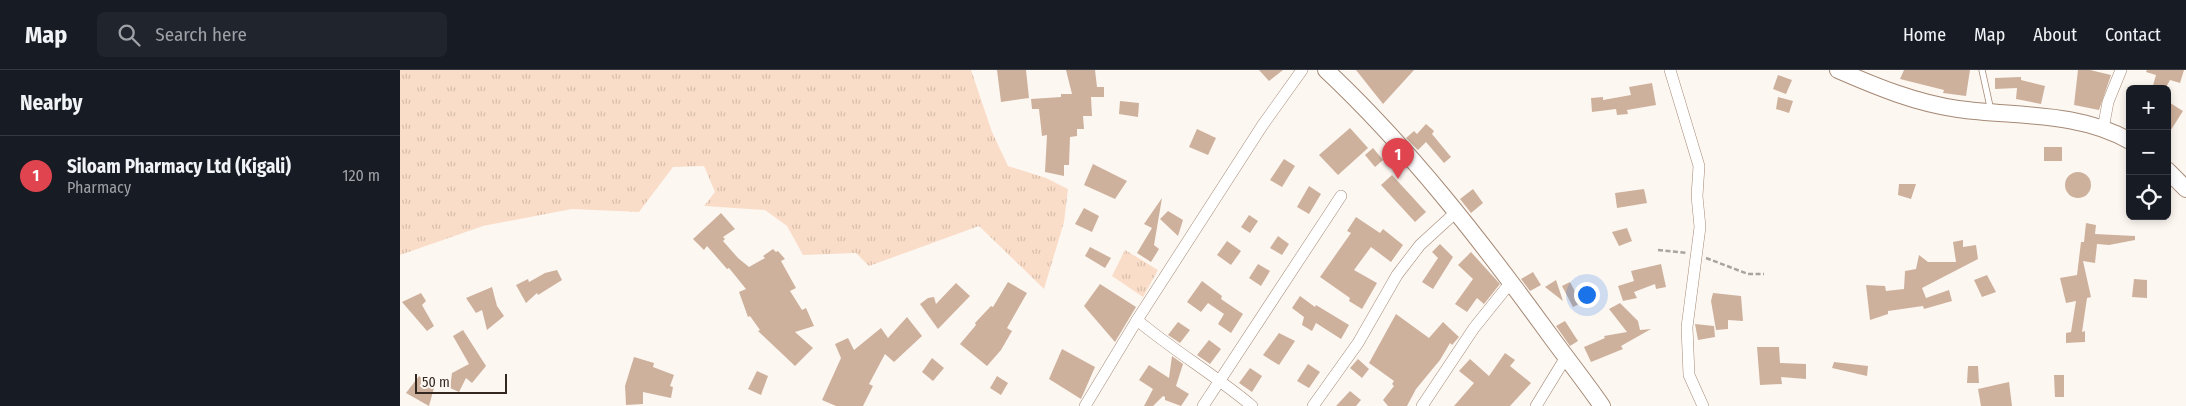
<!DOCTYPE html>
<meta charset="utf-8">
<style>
:root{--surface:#171b24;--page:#20242c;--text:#f1f3f6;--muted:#9ea1a6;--line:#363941;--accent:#7c3aed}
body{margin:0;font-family:"Fira Sans Condensed",sans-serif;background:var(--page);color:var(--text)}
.controls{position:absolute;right:15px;top:15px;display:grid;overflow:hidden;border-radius:8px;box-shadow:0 2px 8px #0003}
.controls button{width:45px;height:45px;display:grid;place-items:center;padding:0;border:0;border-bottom:1px solid var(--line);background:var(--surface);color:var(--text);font:25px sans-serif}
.scale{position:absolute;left:15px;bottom:12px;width:92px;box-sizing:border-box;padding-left:5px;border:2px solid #332820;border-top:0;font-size:14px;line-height:18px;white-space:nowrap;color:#332820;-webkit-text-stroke:4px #fdf7f2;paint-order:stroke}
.you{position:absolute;left:1186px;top:224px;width:18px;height:18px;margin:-12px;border:4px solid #fff;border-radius:50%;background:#1a73e8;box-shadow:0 0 0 8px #1a73e833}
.badge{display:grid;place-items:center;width:32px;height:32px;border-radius:50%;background:var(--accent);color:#fff;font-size:16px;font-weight:700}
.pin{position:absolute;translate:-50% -41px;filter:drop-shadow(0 1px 2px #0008)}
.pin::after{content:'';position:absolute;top:26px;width:18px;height:15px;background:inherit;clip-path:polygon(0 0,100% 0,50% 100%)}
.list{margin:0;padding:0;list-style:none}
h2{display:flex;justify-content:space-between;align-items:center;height:65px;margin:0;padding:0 20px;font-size:21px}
h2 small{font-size:16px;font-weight:400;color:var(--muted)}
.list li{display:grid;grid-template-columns:32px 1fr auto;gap:15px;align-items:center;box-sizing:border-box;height:80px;padding:0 20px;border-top:1px solid var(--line)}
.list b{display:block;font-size:19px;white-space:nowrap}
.list p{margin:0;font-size:16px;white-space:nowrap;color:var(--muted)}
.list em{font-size:16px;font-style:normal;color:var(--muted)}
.icon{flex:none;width:28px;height:28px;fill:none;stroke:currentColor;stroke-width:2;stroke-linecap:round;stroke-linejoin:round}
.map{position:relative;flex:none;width:1786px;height:336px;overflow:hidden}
header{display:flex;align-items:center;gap:30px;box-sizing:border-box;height:70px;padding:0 25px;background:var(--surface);border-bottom:1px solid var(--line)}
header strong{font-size:24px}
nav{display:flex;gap:28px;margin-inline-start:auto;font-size:18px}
.search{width:350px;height:45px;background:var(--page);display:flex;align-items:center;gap:12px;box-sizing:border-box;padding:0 18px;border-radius:8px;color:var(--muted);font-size:19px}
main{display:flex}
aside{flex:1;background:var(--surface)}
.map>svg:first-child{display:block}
</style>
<header>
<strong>Map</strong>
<div class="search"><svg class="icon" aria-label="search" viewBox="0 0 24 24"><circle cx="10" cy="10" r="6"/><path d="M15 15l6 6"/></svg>Search here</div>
<nav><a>Home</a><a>Map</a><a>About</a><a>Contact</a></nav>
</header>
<main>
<aside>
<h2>Nearby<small></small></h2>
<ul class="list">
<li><span class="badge" style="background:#e0444e">1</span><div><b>Siloam Pharmacy Ltd (Kigali)</b><p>Pharmacy</p></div><em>120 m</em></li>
</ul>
</aside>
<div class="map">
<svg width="1786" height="336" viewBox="0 0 1786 336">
<defs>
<pattern id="grass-tufts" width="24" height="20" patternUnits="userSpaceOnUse" patternTransform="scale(1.25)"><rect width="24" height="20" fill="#faddc8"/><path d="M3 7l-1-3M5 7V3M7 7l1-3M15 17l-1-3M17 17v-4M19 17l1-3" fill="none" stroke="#d7beac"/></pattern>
</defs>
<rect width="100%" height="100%" fill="#fdf7f2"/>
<g fill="url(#grass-tufts)">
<polygon points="0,0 571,0 592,62 608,96 646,108 668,119 664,152 644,219 579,156 469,196 456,183 403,185 387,156 365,140 304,136 315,122 304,96 273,97 239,142 172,139 83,156 0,185"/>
<polygon points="725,180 758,200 743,227 712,206"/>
</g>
<g fill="#ceb19c">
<polygon points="597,0 626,0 629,28 601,32"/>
<polygon points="666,0 695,0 697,17 704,17 704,27 691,27 692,46 683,46 684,59 677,59 677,66 670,67 669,95 664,95 664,106 645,102 647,65 642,66 639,39 632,39 631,29 661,27 661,24 672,24"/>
<polygon points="859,0 883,0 869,11"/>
<polygon points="956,0 1014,0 983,34"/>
<polygon points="1504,0 1570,0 1566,26 1543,23 1544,20 1500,9"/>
<polygon points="1678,0 1690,0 1711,5 1699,40 1674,35"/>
<polygon points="1747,0 1784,0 1780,13 1770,10 1765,19 1752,19 1756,5 1746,2"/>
<polygon points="1378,5 1392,10 1386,24 1373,19"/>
<polygon points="1621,7 1621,10 1645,16 1641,34 1616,29 1617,18 1595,19 1595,8"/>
<polygon points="1252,13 1256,35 1227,40 1228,44 1217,45 1216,39 1192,42 1191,28 1203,27 1203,30 1231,25 1229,17"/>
<polygon points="1378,27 1393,31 1389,43 1376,39"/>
<polygon points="720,31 739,33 738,47 719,44"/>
<polygon points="1767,31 1783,41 1767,66"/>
<polygon points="1026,54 1034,61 1032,64 1051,87 1044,93 1026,72 1018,80 1006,68 1014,61 1017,64"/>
<polygon points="950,58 968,78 938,105 919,85"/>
<polygon points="797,59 816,68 808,85 789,77"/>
<rect x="1644" y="77" width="18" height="14"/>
<polygon points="973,78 983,90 975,97 965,85"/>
<polygon points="884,89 895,96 882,117 870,110"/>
<polygon points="693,94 727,111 715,129 684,115"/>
<circle cx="1678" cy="115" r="13"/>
<polygon points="992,105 1026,142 1015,152 981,115"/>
<polygon points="1499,114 1516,114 1511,129 1498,125"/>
<polygon points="909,116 921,124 909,144 897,137"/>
<polygon points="1073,119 1083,133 1071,143 1060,129"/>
<polygon points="1244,119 1247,133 1217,138 1215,123"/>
<polygon points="762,128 754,175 759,179 751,192 737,183 752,158 744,154"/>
<polygon points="684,138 699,146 692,162 675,154"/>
<polygon points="768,141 783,150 778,166 760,149"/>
<polygon points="321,143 335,159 323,167 325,169 323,171 338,188 349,197 365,188 363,186 373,179 376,182 378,181 385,189 381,191 396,218 390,221 402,240 406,238 414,256 395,262 413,278 395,296 358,261 360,260 350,246 348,247 339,222 346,219 329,198 327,199 307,176 304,180 293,169"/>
<polygon points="849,145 858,151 850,163 841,157"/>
<polygon points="956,147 980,163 983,159 1003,175 991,192 971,177 954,200 977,213 962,239 949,231 950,228 920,207 951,163 947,161"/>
<polygon points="1686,153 1696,155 1695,164 1735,166 1735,170 1709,175 1697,174 1695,193 1683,191 1691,227 1687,228 1682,262 1685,261 1685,272 1666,273 1666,263 1671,262 1676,231 1666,233 1660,208 1677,205 1681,172 1684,172"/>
<polygon points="1227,158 1232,171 1219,176 1212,162"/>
<polygon points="878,166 889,174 882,185 870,178"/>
<polygon points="1563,170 1563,177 1576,175 1578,189 1522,218 1526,228 1549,220 1552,231 1524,239 1523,236 1488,241 1488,244 1470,250 1466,215 1485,216 1486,221 1504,219 1505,201 1516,199 1519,185 1528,192 1556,192 1553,172"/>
<polygon points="827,171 841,181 831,195 817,185"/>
<polygon points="1040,174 1053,187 1033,219 1022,212 1038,188 1032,182"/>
<polygon points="690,177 711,188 705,198 685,186"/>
<polygon points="1071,182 1100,214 1084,234 1077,228 1067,242 1055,234 1073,209 1058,195"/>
<polygon points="858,194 870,201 861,216 849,208"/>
<polygon points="1261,194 1266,217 1256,219 1255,214 1234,222 1237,228 1223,231 1218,216 1234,211 1231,201"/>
<polygon points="157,200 162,210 138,225 137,223 126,233 116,215 128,209 129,212 145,203"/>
<polygon points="1133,202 1141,215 1130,221 1121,209"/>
<polygon points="1587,205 1596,222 1582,227 1574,210"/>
<polygon points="1734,209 1747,210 1747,228 1732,227"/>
<polygon points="1156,210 1163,231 1145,217"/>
<polygon points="802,211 822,226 821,229 843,244 831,263 818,254 824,244 808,233 801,242 787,232"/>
<polygon points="608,212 627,223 607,258 612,261 601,280 587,296 560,274 576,255 575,253 591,236 593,237"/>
<polygon points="1170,212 1181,233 1173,237 1162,216"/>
<polygon points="556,213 570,226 538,259 520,234 528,228 534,227 536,234"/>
<polygon points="700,214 736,237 715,272 684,236"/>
<polygon points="92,217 97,236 104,246 87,260 82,240 76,243 66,228"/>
<polygon points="21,223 26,231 22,235 34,256 27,261 2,232"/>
<polygon points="1313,223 1341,226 1343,251 1328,250 1328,259 1316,260 1311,231"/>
<polygon points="900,226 915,237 916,235 949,255 941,269 916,253 912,261 902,255 904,247 892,238"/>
<polygon points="1220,233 1238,251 1240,260 1251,259 1221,276 1223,279 1191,292 1184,277 1205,268 1204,266 1227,262 1209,239"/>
<polygon points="996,244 1029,268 1043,252 1059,267 1052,275 1050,273 1040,290 1016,319 1007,336 988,336 983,330 994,316 992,314 994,311 969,293"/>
<polygon points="507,247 522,266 494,292 485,284 469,314 473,316 463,336 436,336 422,330 441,288 435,274 448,268 454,280 481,258 488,268"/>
<polygon points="1165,251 1178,271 1170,276 1156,256"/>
<polygon points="778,252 790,260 780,273 768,265"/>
<polygon points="1295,254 1314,256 1315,267 1298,270"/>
<polygon points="63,260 86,296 72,313 66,308 59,322 50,318 52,303 69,294 53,266"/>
<polygon points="879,263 895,271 879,295 863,285"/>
<polygon points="809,270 821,279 810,294 797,285"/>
<polygon points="1357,277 1379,277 1380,293 1406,294 1406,309 1381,307 1382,314 1360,315"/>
<polygon points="662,279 695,297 681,329 649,309"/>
<polygon points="1105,283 1115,290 1110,296 1131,313 1110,336 1054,336 1074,313 1059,301 1070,289 1089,306"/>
<polygon points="772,286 783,294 776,316 789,324 781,336 765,330 765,327 763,326 753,336 744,336 753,319 739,310 749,295 769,308"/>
<polygon points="234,287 254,293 253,297 274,305 270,316 273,317 271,328 243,322 243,334 226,335 225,316"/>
<polygon points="532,288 544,298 533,311 522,302"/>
<polygon points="958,289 969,299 962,308 950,298"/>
<polygon points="1434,292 1468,296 1467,306 1432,298"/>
<polygon points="908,294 920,302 909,318 897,311"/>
<polygon points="1568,296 1578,296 1579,313 1567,313"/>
<polygon points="850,298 862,306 852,322 839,313"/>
<polygon points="357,301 368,306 361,325 348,319"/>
<polygon points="1654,305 1664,305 1664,327 1655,327"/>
<polygon points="19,306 34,318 29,336 6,323"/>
<polygon points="597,306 608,313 601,325 590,318"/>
<polygon points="1609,312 1612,336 1581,336 1578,319"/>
<polygon points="950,321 961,330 956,336 936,336"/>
</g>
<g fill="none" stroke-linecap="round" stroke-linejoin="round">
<defs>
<polyline id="service" points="1582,0 1591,41"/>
<g id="minor">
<polyline points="1270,0 1299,96 1297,126 1300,157 1287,257 1289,305 1303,336"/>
<polyline points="1703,59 1708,32 1721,0"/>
<path d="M737 250C774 281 815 305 852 336"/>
<polyline points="685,336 737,250 862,56 902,0"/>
<polyline points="803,336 941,126"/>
<polyline points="913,336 958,273 997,205 1020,175 1055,143"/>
<polyline points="1022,336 1074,258 1111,212"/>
<polyline points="1136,336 1166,287"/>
</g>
<g id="secondary">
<path d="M926 0C1009 78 1079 168 1146 260 1164 285 1184 310 1202 336"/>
<path d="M1438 0C1477 17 1516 33 1558 39 1615 47 1678 41 1730 71"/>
<polyline points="1767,100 1786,119"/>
</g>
</defs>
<use href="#service" stroke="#a58975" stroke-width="7"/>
<use href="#minor" stroke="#a58975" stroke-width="12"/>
<use href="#secondary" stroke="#a58975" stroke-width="18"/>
<g stroke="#aba39d" stroke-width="2.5" stroke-dasharray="5 2.5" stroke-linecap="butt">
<polyline points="1258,180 1287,183"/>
<polyline points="1306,188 1348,204 1364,204"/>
</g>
<use href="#service" stroke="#fff" stroke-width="5.5"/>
<use href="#minor" stroke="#fff" stroke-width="11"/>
<use href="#secondary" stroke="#fff" stroke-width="16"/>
</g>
</svg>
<div class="controls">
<button>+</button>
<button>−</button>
<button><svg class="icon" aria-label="locate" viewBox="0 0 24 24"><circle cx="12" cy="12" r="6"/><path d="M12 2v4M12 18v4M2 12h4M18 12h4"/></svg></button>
</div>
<div class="scale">50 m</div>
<div class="you"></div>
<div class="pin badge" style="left:998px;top:109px;background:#e0444e">1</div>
</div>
</main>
